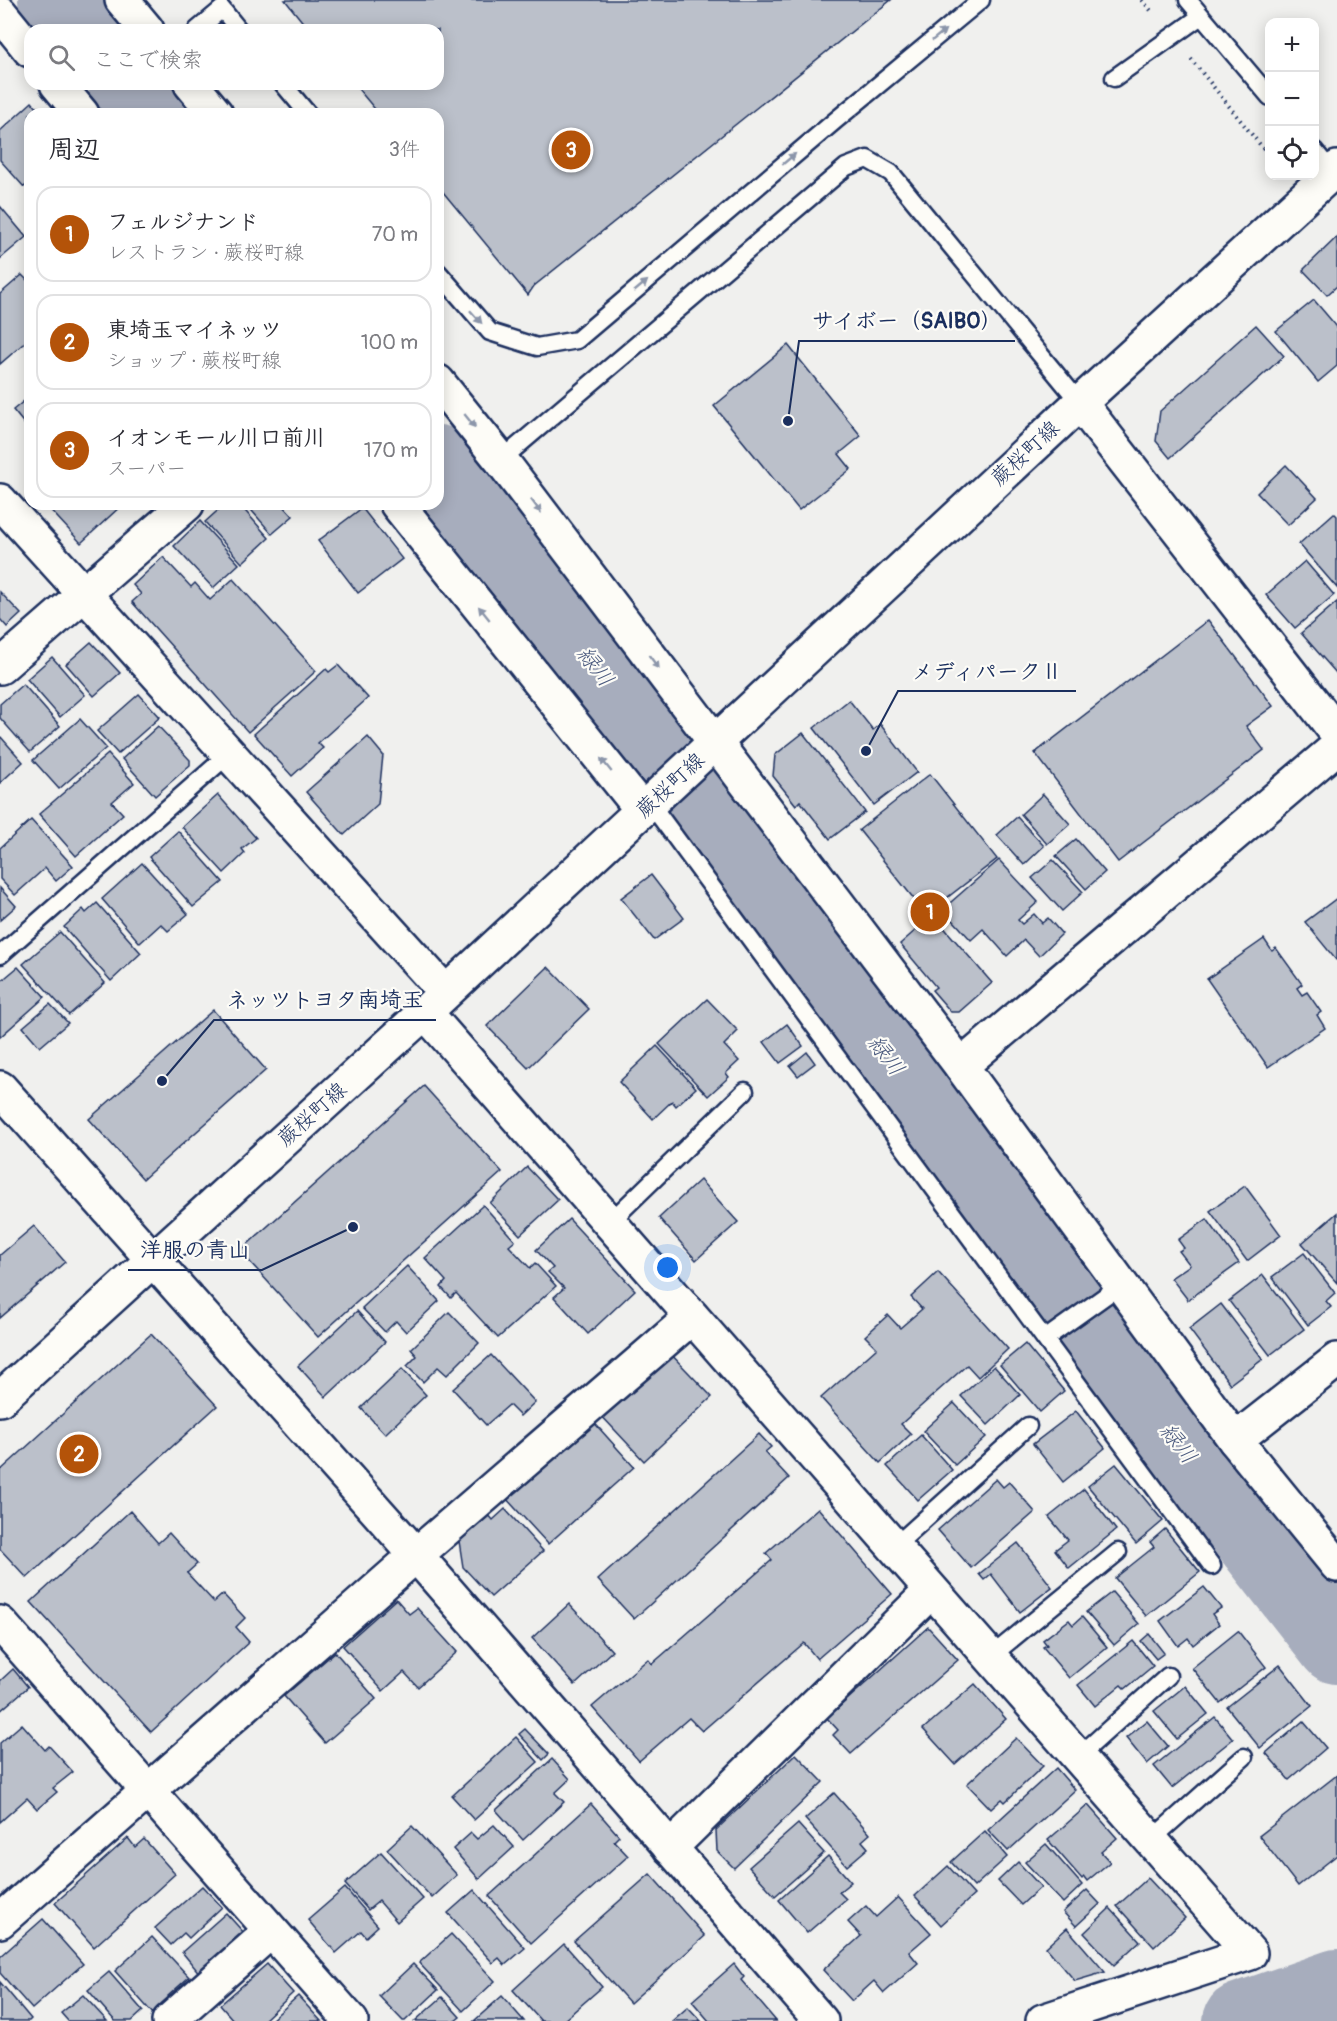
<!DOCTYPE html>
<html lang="ja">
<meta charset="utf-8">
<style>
:root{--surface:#fff;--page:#f7f7f7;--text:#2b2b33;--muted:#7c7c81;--line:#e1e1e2;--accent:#b45309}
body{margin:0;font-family:Pangolin,"Klee One",sans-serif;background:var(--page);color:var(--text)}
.controls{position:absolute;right:18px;top:18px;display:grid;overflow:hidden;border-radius:12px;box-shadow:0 3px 15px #0003}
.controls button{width:54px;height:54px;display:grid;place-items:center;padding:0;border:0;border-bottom:2px solid var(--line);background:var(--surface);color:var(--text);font:30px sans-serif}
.you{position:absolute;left:668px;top:1268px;width:21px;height:21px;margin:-15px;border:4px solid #fff;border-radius:50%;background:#1a73e8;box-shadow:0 0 0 9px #1a73e833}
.badge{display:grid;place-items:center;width:39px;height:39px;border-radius:50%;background:var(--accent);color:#fff;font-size:20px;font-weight:700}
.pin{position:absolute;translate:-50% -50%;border:3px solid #fff;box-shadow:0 2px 6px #0006}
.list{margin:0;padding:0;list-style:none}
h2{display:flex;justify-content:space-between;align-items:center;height:78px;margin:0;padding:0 24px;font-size:26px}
h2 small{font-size:20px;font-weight:400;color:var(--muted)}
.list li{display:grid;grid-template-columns:39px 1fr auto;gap:18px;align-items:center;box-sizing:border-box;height:96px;margin:0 12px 12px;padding:0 12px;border:2px solid var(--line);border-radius:18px}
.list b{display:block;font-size:22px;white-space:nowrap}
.list p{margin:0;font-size:20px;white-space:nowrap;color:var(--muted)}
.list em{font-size:20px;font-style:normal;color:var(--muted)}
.icon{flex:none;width:33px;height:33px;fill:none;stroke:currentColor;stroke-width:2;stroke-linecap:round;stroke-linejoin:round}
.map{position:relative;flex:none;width:1337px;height:2021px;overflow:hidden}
.search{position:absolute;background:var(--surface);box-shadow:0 3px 15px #0003;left:24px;top:24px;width:420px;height:66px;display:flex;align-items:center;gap:15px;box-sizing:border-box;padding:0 21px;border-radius:18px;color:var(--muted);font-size:22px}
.panel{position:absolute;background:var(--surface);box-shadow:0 3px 15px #0003;left:24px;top:108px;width:420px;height:402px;border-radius:18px}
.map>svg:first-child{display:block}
</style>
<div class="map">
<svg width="1337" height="2021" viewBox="0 0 1337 2021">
<rect width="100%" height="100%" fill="#f0f0ee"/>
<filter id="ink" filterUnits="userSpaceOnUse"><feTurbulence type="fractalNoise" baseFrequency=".0167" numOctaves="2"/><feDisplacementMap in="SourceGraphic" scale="12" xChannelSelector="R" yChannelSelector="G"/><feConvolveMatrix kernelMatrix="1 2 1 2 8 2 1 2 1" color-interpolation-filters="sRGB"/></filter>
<g filter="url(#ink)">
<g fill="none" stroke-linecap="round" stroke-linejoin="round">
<g stroke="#a7adbd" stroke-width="78">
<polyline points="57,0 82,30"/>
<polyline points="127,84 152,114"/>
<polyline points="438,464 638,720 1093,1333 1337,1645"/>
<polyline points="1242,2021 1337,1988"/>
</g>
</g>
<g fill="#bbc0ca" stroke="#1b2f5e" stroke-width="1.5">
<polygon points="285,0 891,0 534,286 528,295 438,186 438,114 379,114 354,84 438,84 438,30 309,30"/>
<polygon points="32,102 42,114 30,114 30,182 24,187 0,160 0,131"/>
<polygon points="0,206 26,237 0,259"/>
<polygon points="1337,237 1337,286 1327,295 1303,270"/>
<polygon points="22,275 30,283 30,338 0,364 0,294"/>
<polygon points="1314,300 1337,327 1337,366 1318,382 1276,331"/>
<polygon points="1256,325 1284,356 1170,458 1156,441 1160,411"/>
<polygon points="788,345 861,436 839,454 851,469 799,510 714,406"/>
<polygon points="30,396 30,431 13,410"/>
<polygon points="1286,465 1317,498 1288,525 1257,493"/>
<polygon points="45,504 123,504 81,543"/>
<polygon points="225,504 239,504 269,538 242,563 205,522"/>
<polygon points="246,504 282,504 293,516 272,534"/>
<polygon points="362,508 402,559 358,593 318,541"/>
<polygon points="1334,513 1337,516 1337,588 1299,544"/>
<polygon points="200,521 239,564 213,588 174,546"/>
<polygon points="163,557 191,587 195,583 210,600 233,579 316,671 248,732 132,602 141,594 133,585"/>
<polygon points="1305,561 1334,595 1295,628 1266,595"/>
<polygon points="0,592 21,614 7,627 0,619"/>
<polygon points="1337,602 1337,674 1301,633"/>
<polygon points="1208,620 1273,706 1246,726 1264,750 1118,862 1035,753"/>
<polygon points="91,642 120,673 94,696 66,664"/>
<polygon points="52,657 85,695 60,717 27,679"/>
<polygon points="338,665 368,698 318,743 323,748 292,776 254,734 326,669 329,672"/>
<polygon points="23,684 60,726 30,752 0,718 0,704"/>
<polygon points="139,694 160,717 118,754 97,731"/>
<polygon points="849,700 873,730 880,724 917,772 874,805 814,728"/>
<polygon points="80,719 106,748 59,789 33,760"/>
<polygon points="158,726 190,760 190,765 155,796 122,759"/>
<polygon points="803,733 865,812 830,839 800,801 796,805 773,776 775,755"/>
<polygon points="0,736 23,762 0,783"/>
<polygon points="368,737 383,755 378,804 344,835 306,792"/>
<polygon points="108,754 134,783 112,802 123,814 76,856 39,814"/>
<polygon points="930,774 997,859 926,914 859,830"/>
<polygon points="1043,794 1070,824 1047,844 1021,814"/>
<polygon points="218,795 256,838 242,849 245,853 224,873 182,827"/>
<polygon points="1017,817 1044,846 1024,865 997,835"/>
<polygon points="31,820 73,866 56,881 45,868 15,895 0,879 0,848"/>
<polygon points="178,831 223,882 193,907 149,857"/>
<polygon points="1076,839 1105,872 1086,889 1056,856"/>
<polygon points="999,860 1038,902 1018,920 1022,924 1034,914 1042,923 1048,918 1062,934 1039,956 1024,940 1007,956 983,929 971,940 943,909"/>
<polygon points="1053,860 1083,892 1062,911 1032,878"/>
<polygon points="142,863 188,914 168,931 161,924 140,943 102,899"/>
<polygon points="651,875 684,918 654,940 621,898"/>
<polygon points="0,888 16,906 0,920"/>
<polygon points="1337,898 1337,959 1336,960 1305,922"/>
<polygon points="97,903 141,953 111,981 64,927 83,909 86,913"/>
<polygon points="933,915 992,983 959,1012 951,1012 932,990 936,987 900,944"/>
<polygon points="60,932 105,983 69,1015 23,964"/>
<polygon points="1264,939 1272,951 1276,948 1302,984 1297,988 1302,995 1307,992 1321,1012 1317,1015 1325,1028 1268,1067 1207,979"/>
<polygon points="18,967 45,997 0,1037 0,982"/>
<polygon points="548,967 589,1009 528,1068 487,1026"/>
<polygon points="707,999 738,1031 724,1045 739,1061 726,1073 729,1077 708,1096 659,1044"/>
<polygon points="50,1004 68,1023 40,1047 23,1027"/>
<polygon points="213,1010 266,1070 143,1179 89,1119"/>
<polygon points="787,1024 803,1046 780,1063 764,1042"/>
<polygon points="657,1046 696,1088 676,1106 672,1101 653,1119 619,1082"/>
<polygon points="807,1052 815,1063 798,1076 790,1066"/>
<polygon points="424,1086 502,1172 318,1337 240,1251"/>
<polygon points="527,1167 558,1200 520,1235 490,1203"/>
<polygon points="700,1180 738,1222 696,1260 659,1218"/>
<polygon points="1245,1186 1281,1235 1247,1261 1210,1211"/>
<polygon points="483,1205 515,1241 509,1246 530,1268 535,1263 556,1286 498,1338 456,1293 451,1298 441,1287 446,1281 425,1258"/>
<polygon points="1337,1213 1337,1283 1302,1243"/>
<polygon points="569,1219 635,1290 588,1334 554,1297 564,1288 548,1272 553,1268 536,1250"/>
<polygon points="1207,1219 1239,1263 1188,1300 1171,1278 1190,1265 1179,1251 1184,1248 1178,1240"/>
<polygon points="34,1226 65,1262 0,1318 0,1255"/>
<polygon points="1304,1253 1335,1293 1326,1301 1331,1307 1308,1325 1272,1277"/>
<polygon points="407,1266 439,1301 406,1332 396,1321 385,1332 362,1308"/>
<polygon points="938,1272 1008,1349 978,1377 967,1365 901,1424 911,1434 880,1463 821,1398 877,1348 865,1336 888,1315 900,1328 922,1309 911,1297"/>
<polygon points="1263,1275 1304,1329 1270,1355 1229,1301"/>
<polygon points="1221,1304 1263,1359 1230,1384 1189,1329"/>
<polygon points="357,1311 385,1342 326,1397 298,1366"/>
<polygon points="449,1312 479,1343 447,1375 438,1367 423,1382 407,1366 417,1356 411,1349"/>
<polygon points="151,1334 217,1406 27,1578 0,1549 0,1471"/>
<polygon points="1025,1344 1064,1391 1040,1412 1000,1365"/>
<polygon points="665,1348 712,1397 644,1461 598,1412"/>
<polygon points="491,1355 535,1402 520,1416 509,1405 486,1425 453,1389"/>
<polygon points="994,1366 1020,1395 988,1425 961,1396"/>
<polygon points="402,1369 426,1395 385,1434 361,1408"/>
<polygon points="954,1403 986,1437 955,1465 923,1431"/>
<polygon points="1076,1411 1105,1448 1063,1482 1033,1444"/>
<polygon points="590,1418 634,1467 548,1544 504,1496"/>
<polygon points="759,1434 771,1447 765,1452 789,1478 634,1619 598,1580"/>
<polygon points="921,1435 952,1470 918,1500 887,1466"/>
<polygon points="1116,1464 1163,1521 1136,1544 1088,1486"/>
<polygon points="996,1479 1003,1487 1009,1482 1035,1512 971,1568 938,1530"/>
<polygon points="1084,1489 1116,1530 1069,1568 1055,1550 1068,1540 1049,1517"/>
<polygon points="818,1508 892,1594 817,1659 804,1643 702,1731 689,1718 639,1761 592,1707 648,1659 652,1664 772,1560 766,1553"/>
<polygon points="505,1509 543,1551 491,1597 463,1567 459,1541 488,1514 493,1520"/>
<polygon points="130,1511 158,1543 169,1533 197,1564 187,1573 214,1602 223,1594 245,1618 236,1627 249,1642 151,1732 31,1602"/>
<polygon points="1165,1529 1200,1572 1146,1616 1115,1578 1154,1547 1150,1542"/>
<polygon points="1018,1543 1052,1587 1020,1612 991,1574 984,1580 979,1574"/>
<polygon points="1204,1587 1221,1608 1212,1614 1219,1624 1193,1645 1188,1638 1178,1646 1160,1621"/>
<polygon points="1112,1592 1139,1624 1114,1645 1086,1612"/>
<polygon points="396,1599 409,1614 417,1608 457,1652 418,1687 404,1672 383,1691 343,1646"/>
<polygon points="569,1604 612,1651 575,1685 532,1638"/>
<polygon points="1082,1617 1107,1647 1069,1678 1043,1647 1047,1645 1043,1640 1069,1620 1073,1625"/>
<polygon points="928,1627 958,1660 851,1754 833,1735 838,1730 827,1718"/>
<polygon points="1238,1631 1266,1667 1220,1703 1192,1668"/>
<polygon points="1149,1634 1164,1653 1156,1659 1141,1641"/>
<polygon points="1133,1641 1153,1666 1125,1689 1121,1685 1095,1706 1078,1685"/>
<polygon points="335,1652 376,1699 325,1743 284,1696"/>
<polygon points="1280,1665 1312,1706 1260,1748 1227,1707"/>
<polygon points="13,1669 28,1687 0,1711 0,1681"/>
<polygon points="975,1684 1006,1719 955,1764 923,1729"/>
<polygon points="1185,1686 1208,1714 1177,1739 1154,1711"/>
<polygon points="1215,1717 1233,1739 1172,1788 1154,1766"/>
<polygon points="1147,1721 1168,1746 1147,1764 1126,1738"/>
<polygon points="1303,1721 1326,1748 1289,1780 1266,1753"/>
<polygon points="22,1724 45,1750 49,1746 73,1772 53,1788 57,1792 37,1809 27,1798 0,1822 0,1743"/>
<polygon points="525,1729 549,1754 543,1760 519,1734"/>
<polygon points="516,1737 538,1762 474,1820 452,1796"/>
<polygon points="1016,1738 1043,1766 1005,1802 1002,1799 991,1809 967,1784"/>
<polygon points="796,1754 823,1782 734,1868 717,1851 716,1830"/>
<polygon points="552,1759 570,1779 555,1793 564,1802 523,1840 496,1810"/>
<polygon points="1056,1768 1075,1790 1008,1851 988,1830"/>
<polygon points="1337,1775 1337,1855 1298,1886 1259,1836"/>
<polygon points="834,1793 870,1834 862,1841 868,1848 847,1866 805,1819"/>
<polygon points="591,1804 619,1836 614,1841 628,1856 531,1943 489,1896"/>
<polygon points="1088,1805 1117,1838 1101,1852 1110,1862 1087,1881 1084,1877 1082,1879 1048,1840"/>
<polygon points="798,1824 824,1853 775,1896 749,1867"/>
<polygon points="494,1825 514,1847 479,1879 453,1849 471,1833 477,1839"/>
<polygon points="412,1826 457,1875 432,1898 387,1849"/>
<polygon points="985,1831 1007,1857 974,1887 951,1862"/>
<polygon points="128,1838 135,1847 144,1839 175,1874 94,1947 55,1903"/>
<polygon points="1046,1844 1082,1885 1063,1903 1025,1862"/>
<polygon points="381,1852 423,1899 397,1922 379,1901 368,1910 345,1884"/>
<polygon points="828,1856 851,1882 839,1892 846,1899 807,1933 779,1900"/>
<polygon points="1018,1862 1041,1887 1021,1905 998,1881"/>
<polygon points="948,1866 974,1895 941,1925 915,1896"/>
<polygon points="650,1874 705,1936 630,2003 574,1941"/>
<polygon points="1148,1878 1185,1918 1154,1947 1117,1906"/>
<polygon points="202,1886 222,1907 189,1938 184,1933 171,1945 155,1928"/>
<polygon points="345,1888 378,1926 366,1937 361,1931 336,1953 308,1920"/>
<polygon points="474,1890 525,1948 505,1965 499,1958 493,1963 448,1913"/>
<polygon points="1087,1890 1100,1904 1076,1926 1063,1912"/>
<polygon points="898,1897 931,1933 909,1952 918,1963 884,1993 874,1981 852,2001 823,1970 861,1936 848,1922 866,1906 876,1917"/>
<polygon points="1110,1908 1140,1941 1114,1965 1084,1933"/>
<polygon points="226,1913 245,1934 200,1974 182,1952"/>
<polygon points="43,1919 83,1964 32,2009 0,1973 0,1957"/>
<polygon points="1067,1928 1105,1972 1075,1981 1046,1947"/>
<polygon points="451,1934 495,1981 463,2011 419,1963"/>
<polygon points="152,1937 189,1977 168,1996 171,1999 154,2015 115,1971"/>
<polygon points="564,1944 602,1987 563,2021 541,2021 513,1990"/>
<polygon points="267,1964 293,1993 263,2021 234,2021 220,2005"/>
<polygon points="413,1964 438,1990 405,2021 403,2021 379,1996"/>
<polygon points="734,1964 744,1977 741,1980 776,2021 709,2021 692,2001"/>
<polygon points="109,1972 143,2011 132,2021 115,2021 88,1990"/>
<polygon points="0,1982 31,2019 29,2021 0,2021"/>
<polygon points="83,1995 107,2021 68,2021 61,2013"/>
<polygon points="298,1996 321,2021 270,2021"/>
<polygon points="502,1996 524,2021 474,2021"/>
<polygon points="442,1997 460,2017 455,2021 415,2021"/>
<polygon points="688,2007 701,2021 672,2021"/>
</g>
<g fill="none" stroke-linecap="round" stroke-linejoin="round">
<defs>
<g id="lane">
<polyline points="1188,0 1270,97"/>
<polyline points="197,30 222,9 239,30"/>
<polyline points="1114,78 1201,16"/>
<polyline points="283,84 308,114"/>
<polyline points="1314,150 1332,172"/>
<polyline points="438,272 490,332 537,347 577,340 836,120 981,0"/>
<polyline points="501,460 846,167 867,159 891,173 1080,403"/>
<polyline points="650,803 1212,1566"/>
<polyline points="0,955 229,754"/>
<polyline points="610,1222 745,1091"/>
<polyline points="1045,1339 1122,1284"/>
<polyline points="894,1547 1028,1426"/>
<polyline points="990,1657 1118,1552"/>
<polyline points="1078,1757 1168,1676"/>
<polyline points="1151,1840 1244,1757"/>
</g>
<g id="street">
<polyline points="122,0 147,30"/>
<polyline points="0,13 30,50"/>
<polyline points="57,84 82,114"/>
<polyline points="191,84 216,114"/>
<polyline points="438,382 501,460 961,1066 1235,1440 1337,1565"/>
<polyline points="1080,403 1337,733"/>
<polyline points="0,501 445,992"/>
<polyline points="397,504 642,810"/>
<polyline points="0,667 187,504"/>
<polyline points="425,1012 1250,1953 1043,2021"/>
<polyline points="961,1066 1337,747"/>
<polyline points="416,1555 821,2021"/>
<polyline points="0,1623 351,2021"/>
<polyline points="670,1848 931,1591"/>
<polyline points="0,1921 416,1555 692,1317"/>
<polyline points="169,2021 271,1931"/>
</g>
<g id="secondary">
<polyline points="0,1088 416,1555"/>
<polyline points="0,1399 425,1012 1080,403 1337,168"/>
<polyline points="1235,1440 1337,1360"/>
</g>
</defs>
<use href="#lane" stroke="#1b2f5e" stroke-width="21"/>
<use href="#street" stroke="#1b2f5e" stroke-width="38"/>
<use href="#secondary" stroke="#1b2f5e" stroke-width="38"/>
<g stroke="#1b2f5e" stroke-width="4" stroke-dasharray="1.5 4.5" stroke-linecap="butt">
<polyline points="1142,0 1153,13"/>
<polyline points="1191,59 1270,157"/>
</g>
<use href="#lane" stroke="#fdfcf7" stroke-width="16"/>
<use href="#street" stroke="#fdfcf7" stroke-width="33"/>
<use href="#secondary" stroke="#fdfcf7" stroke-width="33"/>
</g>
<defs><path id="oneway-solid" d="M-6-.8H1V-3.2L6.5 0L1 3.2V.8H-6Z" transform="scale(1.5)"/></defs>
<g fill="#8c96aa">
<use href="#oneway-solid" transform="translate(939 35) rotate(-39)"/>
<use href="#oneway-solid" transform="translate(789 159) rotate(-40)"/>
<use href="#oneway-solid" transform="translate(641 286) rotate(-40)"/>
<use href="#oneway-solid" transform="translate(476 317) rotate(48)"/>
<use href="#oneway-solid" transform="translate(470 421) rotate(51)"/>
<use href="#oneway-solid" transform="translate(536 506) rotate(53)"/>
<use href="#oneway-solid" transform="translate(484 613) rotate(-129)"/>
<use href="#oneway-solid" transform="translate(654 662) rotate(53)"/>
<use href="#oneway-solid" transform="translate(606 765) rotate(-129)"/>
</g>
</g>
<g text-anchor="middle" stroke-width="4.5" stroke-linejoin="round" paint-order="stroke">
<g font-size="21" fill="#1b2f5e" stroke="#fdfcf7">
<text transform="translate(1025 453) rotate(-43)" y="7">蕨桜町線</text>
<text transform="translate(670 785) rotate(-43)" y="7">蕨桜町線</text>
<text transform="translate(312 1114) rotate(-42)" y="7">蕨桜町線</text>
</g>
<g font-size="22" font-style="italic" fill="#4c5b7f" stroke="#fdfcf7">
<text transform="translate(596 666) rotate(52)" y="8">緑川</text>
<text transform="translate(887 1055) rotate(53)" y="8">緑川</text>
<text transform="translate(1179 1443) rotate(52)" y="8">緑川</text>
</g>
</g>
<path fill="none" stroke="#1b2f5e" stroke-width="2" d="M788 421L799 341H1015M866 751L898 691H1076M162 1081L214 1020H436M353 1227L262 1270H128"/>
<g fill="#1b2f5e" stroke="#fdfcf7" stroke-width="2">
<circle cx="788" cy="421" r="6"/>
<circle cx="866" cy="751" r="6"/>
<circle cx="162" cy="1081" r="6"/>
<circle cx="353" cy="1227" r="6"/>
</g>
<g font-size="22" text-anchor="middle" font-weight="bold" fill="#1b2f5e" stroke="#fdfcf7" stroke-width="4.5" stroke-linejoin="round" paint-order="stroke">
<text x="907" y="328">サイボー（SAIBO）</text>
<text x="987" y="679">メディパークⅡ</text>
<text x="325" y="1007">ネッツトヨタ南埼玉</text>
<text x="195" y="1257">洋服の青山</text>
</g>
</svg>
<div class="controls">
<button>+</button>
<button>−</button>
<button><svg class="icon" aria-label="locate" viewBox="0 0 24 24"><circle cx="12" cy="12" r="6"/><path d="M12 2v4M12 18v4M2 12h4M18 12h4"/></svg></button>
</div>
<div class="you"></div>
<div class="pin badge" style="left:930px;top:912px">1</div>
<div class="pin badge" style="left:79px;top:1454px">2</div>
<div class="pin badge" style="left:571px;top:150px">3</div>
<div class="search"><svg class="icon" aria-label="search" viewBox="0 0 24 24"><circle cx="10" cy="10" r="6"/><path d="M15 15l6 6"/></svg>ここで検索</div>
<section class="panel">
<h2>周辺<small>3件</small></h2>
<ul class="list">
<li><span class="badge">1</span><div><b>フェルジナンド</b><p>レストラン · 蕨桜町線</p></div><em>70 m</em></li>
<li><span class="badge">2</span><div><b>東埼玉マイネッツ</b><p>ショップ · 蕨桜町線</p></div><em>100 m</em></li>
<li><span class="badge">3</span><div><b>イオンモール川口前川</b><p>スーパー</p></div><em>170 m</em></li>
</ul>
</section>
</div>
